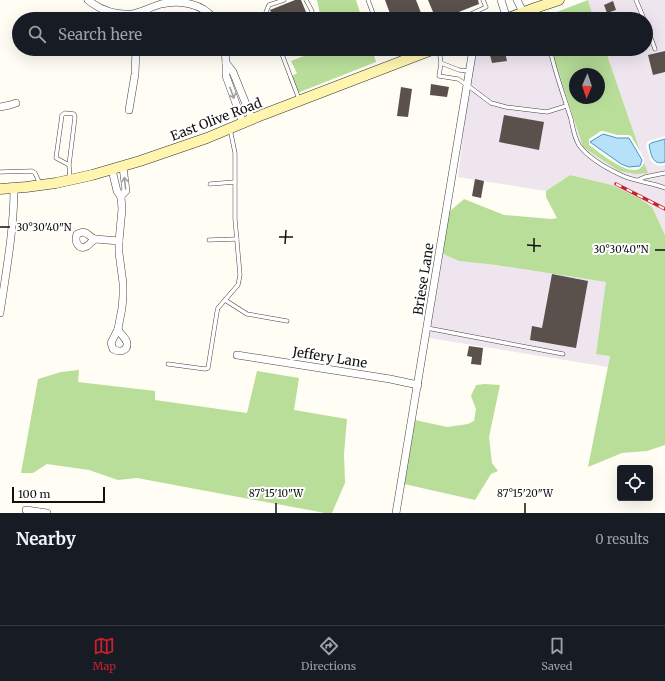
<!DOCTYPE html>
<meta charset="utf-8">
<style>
:root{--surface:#171b24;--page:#20242c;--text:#f1f3f6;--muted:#9ea1a6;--line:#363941;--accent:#c8212b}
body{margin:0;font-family:Merriweather,serif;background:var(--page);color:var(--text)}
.controls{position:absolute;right:12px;bottom:12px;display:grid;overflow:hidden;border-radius:4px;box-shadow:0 4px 16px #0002}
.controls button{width:36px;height:36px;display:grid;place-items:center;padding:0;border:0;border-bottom:1px solid var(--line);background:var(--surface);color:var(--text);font:20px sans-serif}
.compass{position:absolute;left:569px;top:68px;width:36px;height:36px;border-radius:50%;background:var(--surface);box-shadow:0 4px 16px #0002;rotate:182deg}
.scale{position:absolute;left:12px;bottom:10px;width:93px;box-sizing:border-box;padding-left:4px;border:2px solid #111;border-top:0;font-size:11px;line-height:14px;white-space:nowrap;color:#111;-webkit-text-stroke:3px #fff;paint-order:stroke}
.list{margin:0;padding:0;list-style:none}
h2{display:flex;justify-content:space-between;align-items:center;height:52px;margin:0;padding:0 16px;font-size:17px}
h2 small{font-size:13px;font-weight:400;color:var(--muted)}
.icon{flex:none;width:22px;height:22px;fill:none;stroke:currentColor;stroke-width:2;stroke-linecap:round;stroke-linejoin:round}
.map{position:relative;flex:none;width:665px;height:513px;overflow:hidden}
.search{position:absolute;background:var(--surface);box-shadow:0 4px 16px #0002;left:12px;right:12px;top:12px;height:44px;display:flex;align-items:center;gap:10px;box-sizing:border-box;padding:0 14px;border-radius:22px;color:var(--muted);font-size:15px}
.sheet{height:112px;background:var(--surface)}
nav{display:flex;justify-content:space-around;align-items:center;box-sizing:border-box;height:56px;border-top:1px solid var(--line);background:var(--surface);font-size:11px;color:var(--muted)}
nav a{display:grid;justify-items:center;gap:2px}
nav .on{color:var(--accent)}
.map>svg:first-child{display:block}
</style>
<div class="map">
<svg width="665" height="513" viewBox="0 0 665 513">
<rect width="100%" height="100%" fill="#fffdf4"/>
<g fill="#eee5ef">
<polygon points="588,0 665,0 665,136 651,140 647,142 646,146 651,161 656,165 661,166 665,165 665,235 652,207 639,198 612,185 570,175 546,191 458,177 467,102 476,49 551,49 583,147 620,171 647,173 644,163 644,158 640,151 605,49 646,49 646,19 594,19"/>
<polygon points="443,254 459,261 496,265 607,282 596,353 610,355 608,367 429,338"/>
</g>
<g fill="#b9de9a" fill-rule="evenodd">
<polygon points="317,0 356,0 362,19 321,19"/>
<polygon points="588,0 594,19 541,19 541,18"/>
<polygon points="322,49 372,49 376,62 295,94 288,78 297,73 291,61"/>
<path d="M551 49H605L640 151 631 136 629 135H617L603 131H601L589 139V145C600 152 635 184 644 163L648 173 636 174 619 171 583 147ZM575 74H599V98H575Z"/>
<polygon points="570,175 612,185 639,198 652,207 665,235 665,445 647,451 622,453 588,467 610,356 596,354 606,282 496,265 459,261 443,254 449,212 464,199 504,215 552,219 557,218 546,197 546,191"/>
<polygon points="79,370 78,382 155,391 155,400 247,413 257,371 299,378 294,410 347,419 344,454 345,483 332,513 325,513 137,478 118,480 89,470 47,464 33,473 21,473 38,379 61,372"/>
<polygon points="485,384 500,385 489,437 492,463 498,471 491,474 475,500 404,484 415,420 447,427 468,424 474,421 476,409 471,396 476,385"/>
</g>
<g fill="#b7e1f9" stroke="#3a98d3">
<polygon points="603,134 617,138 629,138 642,160 640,166 629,167 621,164 590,142"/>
<path d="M665 139V162C652 166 651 154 649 145L651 143Z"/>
</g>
<g fill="#5a514c">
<polygon points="295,0 301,0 306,12 288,19 274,19 270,10"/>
<polygon points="385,0 416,0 423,18 419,19 392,19"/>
<polygon points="428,0 478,0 479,4 441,19 436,19"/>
<polygon points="613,1 616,10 607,13 604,5"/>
<polygon points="665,51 665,72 653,75 648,55"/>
<polygon points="505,52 507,61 492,63 490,55"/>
<polygon points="431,84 449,87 447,97 430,95"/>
<polygon points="401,87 412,89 408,117 397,116"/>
<polygon points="504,115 544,122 539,150 499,142"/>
<polygon points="475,179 484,181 481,198 472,196"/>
<polygon points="552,274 588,281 576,348 530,340 532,326 542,328"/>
<polygon points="469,346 483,348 481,365 471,364 472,357 467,356"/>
</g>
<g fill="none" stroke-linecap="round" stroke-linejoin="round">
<defs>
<g id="lane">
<polyline points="306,0 312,11 310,19"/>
<polyline points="368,0 375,19"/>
<polyline points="636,0 644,19"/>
<polyline points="536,8 541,19"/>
<polyline points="268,19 266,12 269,5 284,0"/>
<polyline points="460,19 486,7 483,0"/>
<polyline points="646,25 655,49"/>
<polyline points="280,49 299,99"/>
<polyline points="439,49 441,63 459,70 469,71"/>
<path d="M550 49C555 73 564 96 571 119 573 128 574 137 579 145 589 159 606 168 621 175 635 182 651 182 665 188"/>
<polyline points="441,63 439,76 458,79 467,85 491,103 506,107 547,112 566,106"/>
<polyline points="69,165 56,158 62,115 65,113 74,114 75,117 69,165 70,179"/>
<polyline points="0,172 32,171 35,173 40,184"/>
<polyline points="638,180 645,177 665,173"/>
<polyline points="210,184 235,182"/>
<polyline points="209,240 237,239"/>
<polyline points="225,300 247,314 287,321"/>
<polyline points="427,328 563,354"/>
<polyline points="168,364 205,369 208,368 217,312 218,308 238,285 240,275 235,219 235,153 230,129"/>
</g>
<g id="street">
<path d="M88 0C100 10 116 15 132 14 142 12 151 7 161 4 180 0 202 3 214 19"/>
<polyline points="501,0 507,19"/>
<polyline points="517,0 523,12"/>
<polyline points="225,49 226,63 226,76 243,123"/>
<polyline points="226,63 233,72 252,119"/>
<polyline points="0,107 10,105 16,103"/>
<polyline points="129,110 135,74 136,49"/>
<polyline points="112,170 117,191 121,197 122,209 119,241 119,253 123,283 123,296 122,308 118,329"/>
<polyline points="121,197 122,195 126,191 123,167"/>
<path d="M83 232C89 233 90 238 95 239 92 241 90 244 87 246 79 251 74 242 77 234Z"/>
<polyline points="95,239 119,241"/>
<path d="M0 313C6 272 14 230 14 188"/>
<path d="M118 329C120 335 126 337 127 343 128 351 119 353 113 349L111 343Z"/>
<polyline points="237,355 390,379 418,385"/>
<polyline points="26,510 47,513"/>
<polyline points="396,513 473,49"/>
</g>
<g id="secondary">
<polyline points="506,19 535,8 559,0"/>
<polyline points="0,189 26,187 56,183 92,175 140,161 207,138 262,115 434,49"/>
</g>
</defs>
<use href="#lane" stroke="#444" stroke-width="4.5"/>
<use href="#street" stroke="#444" stroke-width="8"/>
<use href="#secondary" stroke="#333" stroke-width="11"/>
<use href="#lane" stroke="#fff" stroke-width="3.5"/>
<use href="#street" stroke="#fff" stroke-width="7"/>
<use href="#secondary" stroke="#fff5af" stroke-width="10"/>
<defs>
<polyline id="rail" points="616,184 665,209"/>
</defs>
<use href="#rail" stroke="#c8212b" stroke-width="3.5"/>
<use href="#rail" stroke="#fff" stroke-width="2" stroke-dasharray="6" stroke-linecap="butt"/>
</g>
<defs><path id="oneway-shaft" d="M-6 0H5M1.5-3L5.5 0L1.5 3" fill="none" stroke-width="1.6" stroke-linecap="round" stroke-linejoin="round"/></defs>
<g stroke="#a0a0a0">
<use href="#oneway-shaft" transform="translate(232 93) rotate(69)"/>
<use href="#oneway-shaft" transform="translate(125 183) rotate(-96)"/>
</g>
<path fill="none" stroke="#111" stroke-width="1.5" d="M0 227H10M279 237H293M285 244 286 230M527 245 541 246M655 250H665M534 252V238M276 513V503M525 513V503"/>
<g text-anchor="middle" stroke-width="4" stroke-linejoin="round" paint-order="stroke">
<g font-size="13" fill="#111" stroke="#fff">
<text transform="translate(216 119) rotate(-21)" y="5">East Olive Road</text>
<text transform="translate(423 279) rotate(-81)" y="5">Briese Lane</text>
<text transform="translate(330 357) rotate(9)" y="5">Jeffery Lane</text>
</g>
</g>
<g font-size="10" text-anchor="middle" fill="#111" stroke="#fff" stroke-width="4" stroke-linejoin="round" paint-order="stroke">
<text x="44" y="231">30°30'40"N</text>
<text x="621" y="253">30°30'40"N</text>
<text x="276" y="497">87°15'10"W</text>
<text x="525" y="497">87°15'20"W</text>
</g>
</svg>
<div class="controls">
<button><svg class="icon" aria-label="locate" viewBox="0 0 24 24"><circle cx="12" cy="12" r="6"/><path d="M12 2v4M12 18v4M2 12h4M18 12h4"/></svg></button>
</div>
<svg class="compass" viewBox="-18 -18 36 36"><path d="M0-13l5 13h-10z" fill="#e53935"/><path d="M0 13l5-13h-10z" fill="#9ea1a6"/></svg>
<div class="scale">100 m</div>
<div class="search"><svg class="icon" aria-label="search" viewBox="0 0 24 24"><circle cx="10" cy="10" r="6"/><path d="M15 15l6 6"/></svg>Search here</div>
</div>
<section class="sheet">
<h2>Nearby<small>0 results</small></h2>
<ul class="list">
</ul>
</section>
<nav>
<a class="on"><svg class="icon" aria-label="map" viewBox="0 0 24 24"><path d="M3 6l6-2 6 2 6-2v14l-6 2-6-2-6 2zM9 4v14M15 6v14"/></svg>Map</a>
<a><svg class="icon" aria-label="directions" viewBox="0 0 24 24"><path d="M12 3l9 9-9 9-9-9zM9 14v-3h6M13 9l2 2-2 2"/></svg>Directions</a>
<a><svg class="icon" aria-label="saved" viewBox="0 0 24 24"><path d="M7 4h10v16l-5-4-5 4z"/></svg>Saved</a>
</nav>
